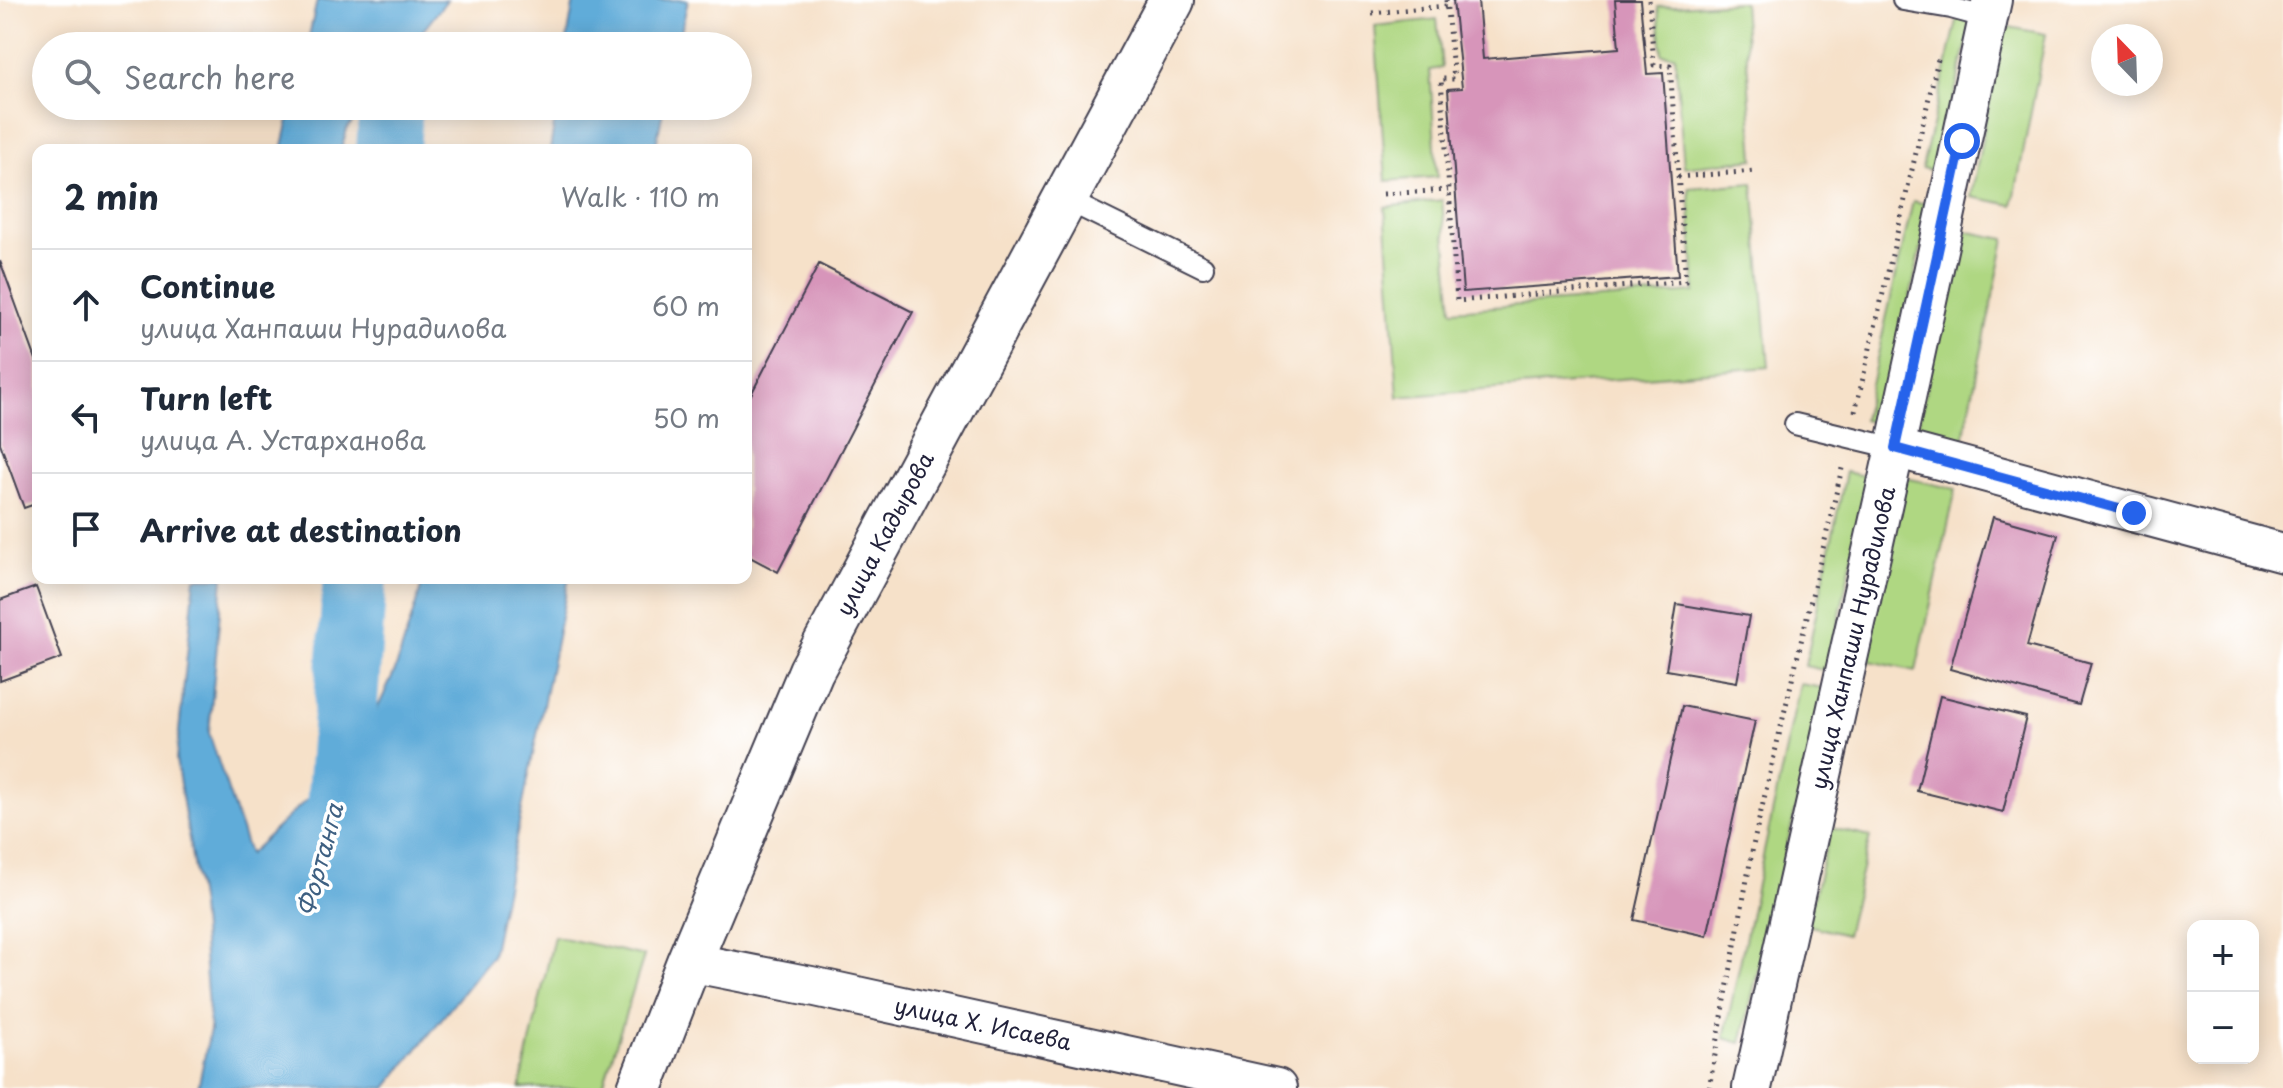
<!DOCTYPE html>
<meta charset="utf-8">
<style>
:root{--surface:#fff;--page:#f6f6f7;--text:#1f2937;--muted:#747a83;--line:#e0e1e3}
body{margin:0;font-family:"Playpen Sans",sans-serif;background:var(--page);color:var(--text)}
.controls{position:absolute;right:24px;bottom:24px;display:grid;overflow:hidden;border-radius:16px;box-shadow:0 4px 20px #0003}
.controls button{width:72px;height:72px;display:grid;place-items:center;padding:0;border:0;border-bottom:2px solid var(--line);background:var(--surface);color:var(--text);font:40px sans-serif}
.compass{position:absolute;left:2091px;top:24px;width:72px;height:72px;border-radius:50%;background:var(--surface);box-shadow:0 4px 20px #0003;rotate:337deg}
.stop{position:absolute;width:24px;height:24px;margin:-18px;border:6px solid #2563eb;border-radius:50%;background:#fff}
.stop.end{background:#2563eb;border-color:#fff;box-shadow:0 2px 8px #0008}
.list{margin:0;padding:0;list-style:none}
h2{display:flex;justify-content:space-between;align-items:center;height:104px;margin:0;padding:0 32px;font-size:34px}
h2 small{font-size:26px;font-weight:400;color:var(--muted)}
.list li{display:grid;grid-template-columns:52px 1fr auto;gap:24px;align-items:center;box-sizing:border-box;height:112px;padding:0 32px;border-top:2px solid var(--line)}
.list b{display:block;font-size:30px;white-space:nowrap}
.list p{margin:0;font-size:26px;white-space:nowrap;color:var(--muted)}
.list em{font-size:26px;font-style:normal;color:var(--muted)}
.icon{flex:none;width:44px;height:44px;fill:none;stroke:currentColor;stroke-width:2;stroke-linecap:round;stroke-linejoin:round}
.map{position:relative;flex:none;width:2283px;height:1088px;overflow:hidden}
.search{position:absolute;background:var(--surface);box-shadow:0 4px 20px #0003;left:32px;top:32px;width:720px;height:88px;display:flex;align-items:center;gap:20px;box-sizing:border-box;padding:0 28px;border-radius:44px;color:var(--muted);font-size:30px}
.panel{position:absolute;background:var(--surface);box-shadow:0 4px 20px #0003;left:32px;top:144px;width:720px;height:440px;border-radius:16px}
.map>svg:first-child{display:block}
</style>
<div class="map">
<svg width="2283" height="1088" viewBox="0 0 2283 1088">
<rect width="100%" height="100%" fill="#fff"/>
<filter id="ink" filterUnits="userSpaceOnUse"><feTurbulence type="fractalNoise" baseFrequency=".0125" numOctaves="2"/><feDisplacementMap in="SourceGraphic" scale="16" xChannelSelector="R" yChannelSelector="G"/><feConvolveMatrix kernelMatrix="1 2 1 2 8 2 1 2 1" color-interpolation-filters="sRGB"/></filter>
<filter id="wash" filterUnits="userSpaceOnUse"><feTurbulence type="fractalNoise" baseFrequency=".006" numOctaves="4" result="noise"/><feDisplacementMap in="SourceGraphic" scale="32" xChannelSelector="R" yChannelSelector="G"/><feGaussianBlur stdDeviation="1.8" result="paint"/><feColorMatrix in="noise" values="0 0 0 0 0 0 0 0 0 0 0 0 0 0 0 0 0 1.4 0 .05"/><feComposite in="paint" operator="in"/></filter>
<g filter="url(#wash)">
<rect width="100%" height="100%" fill="#f6e1c9"/>
<g fill="#afd782" stroke="#687c5e" stroke-width="2">
<polygon points="1962,0 1977,0 1936,172 1922,168"/>
<polygon points="1743,2 1754,159 1684,167 1675,55 1662,54 1658,7"/>
<polygon points="1437,19 1442,68 1430,70 1437,177 1386,181 1375,26"/>
<polygon points="2004,26 2046,34 2013,205 1971,197"/>
<polygon points="1753,183 1769,367 1398,397 1385,207 1442,200 1452,310 1695,292 1689,188"/>
<polygon points="1913,201 1931,205 1881,425 1863,420"/>
<polygon points="1959,230 2005,239 1962,445 1916,436"/>
<polygon points="1846,472 1869,477 1828,671 1805,666"/>
<polygon points="1906,478 1956,489 1916,671 1865,660"/>
<polygon points="1800,684 1824,688 1741,1043 1724,1038"/>
<polygon points="1831,828 1870,837 1846,935 1807,925"/>
<polygon points="554,936 644,956 602,1088 520,1088"/>
</g>
<g fill="#61acd9" stroke="#42678a" stroke-width="2">
<polygon points="317,0 447,0 411,46 307,46"/>
<polygon points="574,0 688,0 678,46 566,46"/>
<polygon points="292,106 365,106 347,129 341,150 282,150"/>
<polygon points="557,106 664,106 655,150 550,150"/>
<polygon points="195,578 223,578 209,733 249,854 357,752 395,671 424,578 569,578 492,956 386,1088 198,1088 210,1030 200,906 176,760"/>
</g>
<g fill="none" stroke-linecap="round" stroke-linejoin="round">
<g stroke="#61acd9" stroke-width="64">
<polyline points="388,150 391,106"/>
<polyline points="325,855 338,810 355,578"/>
</g>
</g>
<g id="blocks">
<g fill="#d795ba">
<polygon points="1453,0 1478,0 1483,59 1619,48 1615,0 1640,0 1647,74 1663,73 1678,276 1463,292 1448,89 1462,88"/>
<polygon points="0,261 38,365 38,503 24,508 0,443"/>
<polygon points="819,264 913,312 778,572 746,555 746,404"/>
<polygon points="1993,517 2058,535 2027,646 2091,663 2079,705 1950,669"/>
<polygon points="36,587 62,658 0,681 0,600"/>
<polygon points="1677,604 1749,616 1737,682 1666,670"/>
<polygon points="1940,696 2026,717 2003,812 1917,791"/>
<polygon points="1682,706 1755,721 1707,936 1634,920"/>
</g>
</g>
</g>
<g filter="url(#ink)">
<use href="#blocks" fill-opacity="0" stroke="#423f50" stroke-width="2"/>
<g fill="none" stroke-linecap="round" stroke-linejoin="round">
<defs>
<g id="lane">
<polyline points="1903,0 1951,8 1988,18"/>
<polyline points="1065,199 1203,267"/>
<polyline points="1795,424 1895,448"/>
</g>
<g id="street">
<polyline points="1895,448 2283,553"/>
<polyline points="689,962 811,986 1277,1088"/>
<polyline points="1752,1088 1895,448 1992,0"/>
</g>
<polyline id="secondary" points="640,1088 689,962 811,671 1172,0"/>
</defs>
<use href="#lane" stroke="#423f50" stroke-width="24"/>
<use href="#street" stroke="#423f50" stroke-width="42"/>
<use href="#secondary" stroke="#423f50" stroke-width="48"/>
<g stroke="#423f50" stroke-width="5" stroke-dasharray="2 6" stroke-linecap="butt">
<polyline points="1446,0 1454,79 1441,79 1457,301 1686,281 1670,66 1654,65 1649,0"/>
<polyline points="1372,13 1446,6"/>
<polyline points="1678,177 1755,171"/>
<polyline points="1383,194 1448,190"/>
<polyline points="1855,412 1939,55"/>
<polyline points="1709,1088 1754,841 1843,464"/>
</g>
<use href="#lane" stroke="#fff" stroke-width="20"/>
<use href="#street" stroke="#fff" stroke-width="38"/>
<use href="#secondary" stroke="#fff" stroke-width="44"/>
</g>
</g>
<g fill="none" stroke-linecap="round" stroke-linejoin="round" filter="url(#ink)">
<polyline stroke="#2563eb" stroke-width="10" points="1962,141 1895,448 2134,513"/>
</g>
<g text-anchor="middle" stroke-width="7" stroke-linejoin="round" paint-order="stroke">
<g font-size="22" fill="#22223b" stroke="#fff">
<text transform="translate(885 534) rotate(-62)" y="8">улица Кадырова</text>
<text transform="translate(1853 638) rotate(-77)" y="8">улица Ханпаши Нурадилова</text>
<text transform="translate(983 1024) rotate(12)" y="8">улица Х. Исаева</text>
</g>
<g font-size="24" font-style="italic" fill="#3e6082" stroke="#fff">
<text transform="translate(321 860) rotate(-75)" y="8">Фортанга</text>
</g>
</g>
</svg>
<div class="controls">
<button>+</button>
<button>−</button>
</div>
<svg class="compass" viewBox="-18 -18 36 36"><path d="M0-13l5 13h-10z" fill="#e53935"/><path d="M0 13l5-13h-10z" fill="#747a83"/></svg>
<div class="stop" style="left:1962px;top:141px"></div>
<div class="stop end" style="left:2134px;top:513px"></div>
<div class="search"><svg class="icon" aria-label="search" viewBox="0 0 24 24"><circle cx="10" cy="10" r="6"/><path d="M15 15l6 6"/></svg>Search here</div>
<section class="panel">
<h2>2 min<small>Walk · 110 m</small></h2>
<ul class="list">
<li><svg class="icon" aria-label="ahead" viewBox="0 0 24 24"><path d="M12 20V5M6 11l6-6 6 6"/></svg><div><b>Continue</b><p>улица Ханпаши Нурадилова</p></div><em>60 m</em></li>
<li><svg class="icon" aria-label="left" viewBox="0 0 24 24"><path d="M17 20v-9H6M10 6l-5 5 5 5"/></svg><div><b>Turn left</b><p>улица А. Устарханова</p></div><em>50 m</em></li>
<li><svg class="icon" aria-label="arrive" viewBox="0 0 24 24"><path d="M6 21V4h12l-3 4 3 4H6"/></svg><div><b>Arrive at destination</b></div></li>
</ul>
</section>
</div>
